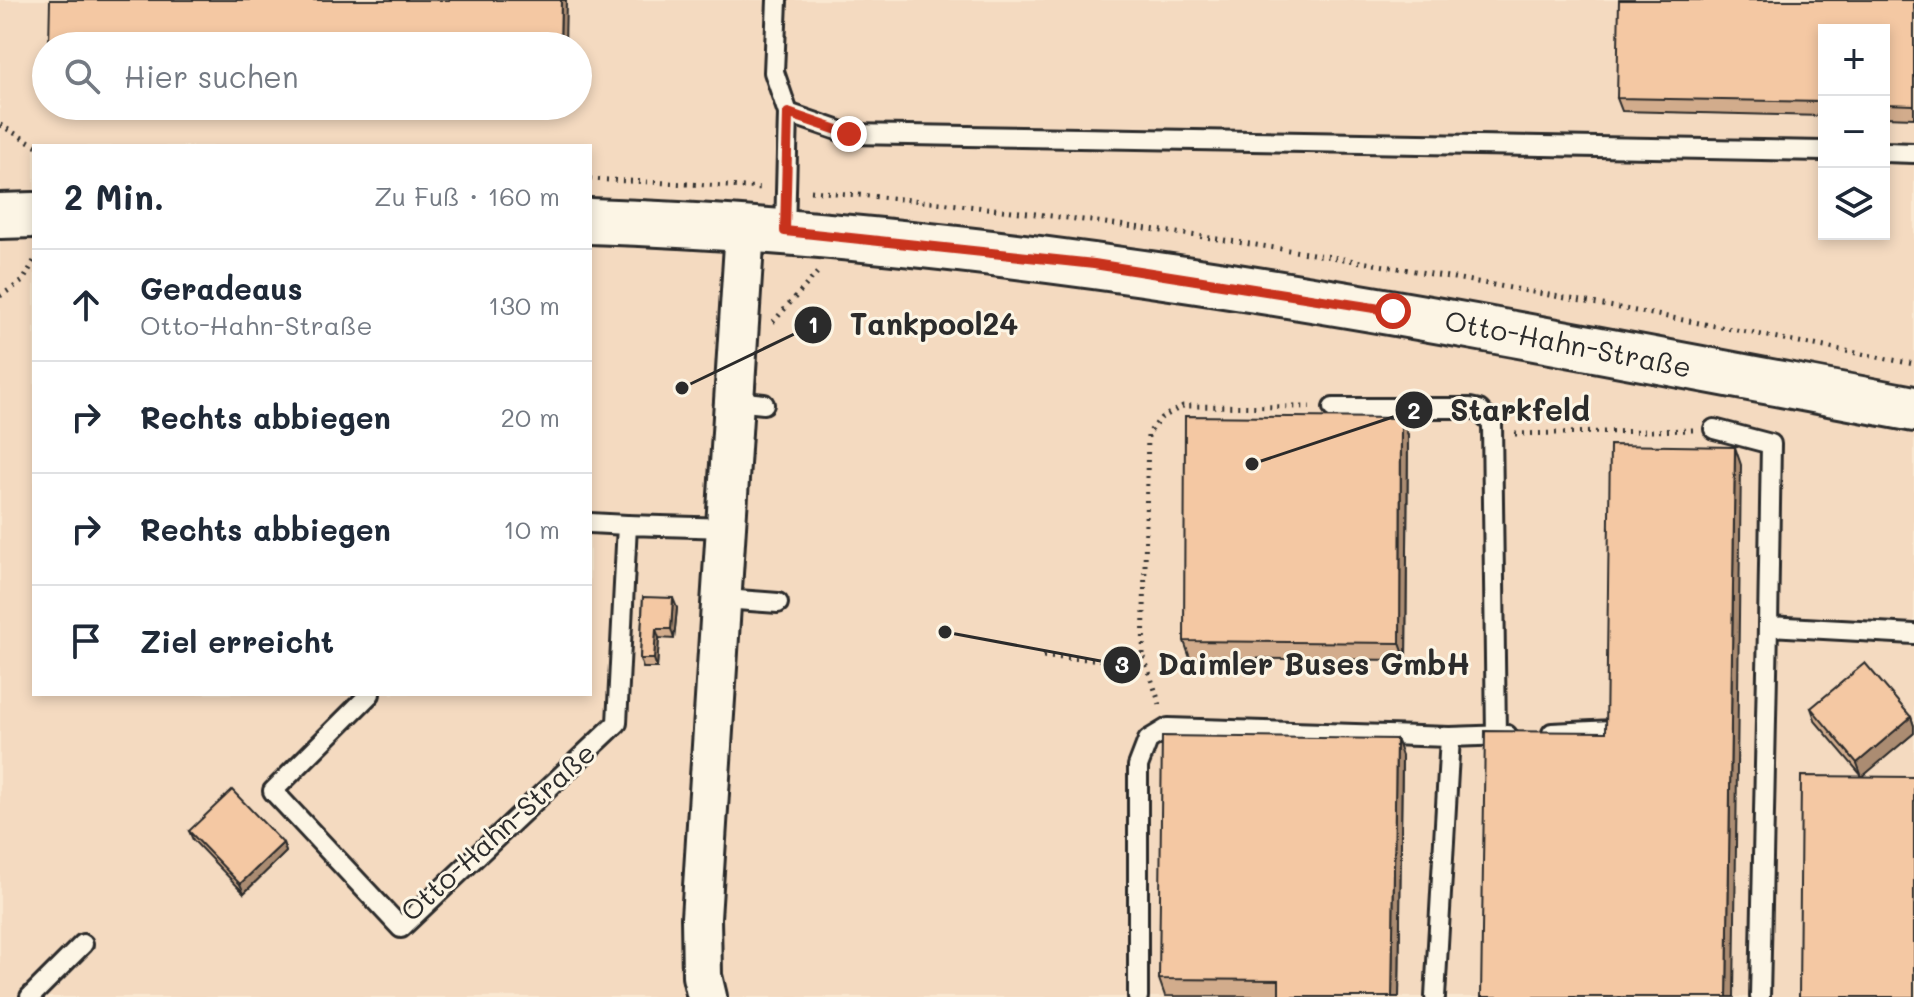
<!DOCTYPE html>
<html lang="de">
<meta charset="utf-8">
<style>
:root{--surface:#fff;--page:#f2f2f3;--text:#1f2937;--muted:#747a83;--line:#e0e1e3}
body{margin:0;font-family:Mali,sans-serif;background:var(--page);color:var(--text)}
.controls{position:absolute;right:24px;top:24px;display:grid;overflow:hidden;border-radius:0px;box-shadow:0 4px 12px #0003}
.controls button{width:72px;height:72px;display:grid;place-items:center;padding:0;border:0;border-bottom:2px solid var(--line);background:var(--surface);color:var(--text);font:40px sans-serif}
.stop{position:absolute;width:24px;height:24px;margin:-18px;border:6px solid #c8321e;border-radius:50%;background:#fff}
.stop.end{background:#c8321e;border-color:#fff;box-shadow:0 2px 8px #0008}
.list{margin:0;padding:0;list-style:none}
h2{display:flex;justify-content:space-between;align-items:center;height:104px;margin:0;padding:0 32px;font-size:34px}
h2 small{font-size:26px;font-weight:400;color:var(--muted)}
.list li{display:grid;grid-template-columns:52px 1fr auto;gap:24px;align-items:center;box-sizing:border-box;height:112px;padding:0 32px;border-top:2px solid var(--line)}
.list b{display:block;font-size:30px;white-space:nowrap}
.list p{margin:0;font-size:26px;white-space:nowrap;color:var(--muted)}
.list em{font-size:26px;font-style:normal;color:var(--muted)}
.icon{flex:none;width:44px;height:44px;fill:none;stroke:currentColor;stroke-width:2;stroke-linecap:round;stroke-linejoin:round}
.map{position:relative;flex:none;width:1914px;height:997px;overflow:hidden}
.search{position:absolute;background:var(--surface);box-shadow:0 4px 12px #0003;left:32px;top:32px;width:560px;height:88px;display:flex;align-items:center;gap:20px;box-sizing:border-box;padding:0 28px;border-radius:44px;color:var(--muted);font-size:30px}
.panel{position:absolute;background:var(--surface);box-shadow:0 4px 12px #0003;left:32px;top:144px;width:560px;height:552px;border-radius:0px}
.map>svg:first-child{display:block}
</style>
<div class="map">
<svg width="1914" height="997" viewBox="0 0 1914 997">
<rect width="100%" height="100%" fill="#fae8d1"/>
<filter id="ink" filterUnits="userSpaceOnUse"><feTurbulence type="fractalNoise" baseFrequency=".0125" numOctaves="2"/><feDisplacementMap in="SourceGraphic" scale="16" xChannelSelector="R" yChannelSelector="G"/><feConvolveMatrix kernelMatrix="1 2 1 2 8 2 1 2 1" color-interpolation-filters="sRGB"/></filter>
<g filter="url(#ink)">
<path fill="#f4dac0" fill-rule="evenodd" d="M0 0H1914V997H0ZM1824 30H1884V234H1824ZM46 46H578V106H46ZM34 146H590V694H34Z"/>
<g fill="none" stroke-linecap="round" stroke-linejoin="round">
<defs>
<g id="lane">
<polyline points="777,0 774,72 788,113 785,231"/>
<polyline points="788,113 849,134 1824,151"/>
<polyline points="1884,152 1914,153"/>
<polyline points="735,401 764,404"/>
<polyline points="1333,408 1470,408 1479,410 1492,424 1496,736"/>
<polyline points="1714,429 1771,444 1768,626"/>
<polyline points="590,523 627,525"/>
<polyline points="724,599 778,603"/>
<polyline points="370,694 273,791 401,928 617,723 627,525 729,528"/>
<polyline points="1552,733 1613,730"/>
<polyline points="1450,737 1507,735"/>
<polyline points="30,997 83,944"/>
<polyline points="1138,997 1138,766 1148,740 1168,728 1450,737 1435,997"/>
<polyline points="1760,997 1768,626 1914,634"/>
</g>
<polyline id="street" points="707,997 702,976 701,918 745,229"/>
<g id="secondary">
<polyline points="0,216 34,215"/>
<path d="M590 221C1037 236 1476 327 1914 409"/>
</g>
</defs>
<use href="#lane" stroke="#2b2b2b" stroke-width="24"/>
<use href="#street" stroke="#2b2b2b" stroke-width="44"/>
<use href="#secondary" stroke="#2b2b2b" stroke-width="50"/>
<g stroke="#2b2b2b" stroke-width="5" stroke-dasharray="2 6" stroke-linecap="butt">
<polyline points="0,125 37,146"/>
<polyline points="590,179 765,188"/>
<path d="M811 191C1178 220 1552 295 1914 364"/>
<polyline points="0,296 23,281 34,261"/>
<polyline points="773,322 817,273"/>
<polyline points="1515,434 1693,430"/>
<polyline points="1143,654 1148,434 1161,418 1183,406 1310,407"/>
<polyline points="1043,657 1112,660 1143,654 1160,705"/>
</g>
<use href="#lane" stroke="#fcf5e5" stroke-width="18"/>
<use href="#street" stroke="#fcf5e5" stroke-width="38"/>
<use href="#secondary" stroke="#fcf5e5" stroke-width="44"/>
</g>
<g fill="#d2ac8c" stroke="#2b2b2b" stroke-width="2">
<polygon points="1914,0 1914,118 1884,117 1884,30 1824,30 1824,116 1622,111 1617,98"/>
<polygon points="1408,435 1406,660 1190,658 1184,641"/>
<polygon points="643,597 677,608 674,639 659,638 657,668 643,668 640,659"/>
<polygon points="1811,708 1911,717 1914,726 1914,733 1862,776 1816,722"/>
<polygon points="1396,739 1402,756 1399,997 1165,996 1159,979"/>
<polygon points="189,831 283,843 286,852 244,893 193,840"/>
</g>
<g fill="#ab8c72" stroke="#2b2b2b" stroke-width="2">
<polygon points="561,0 566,0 565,46 560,46"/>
<polygon points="1401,418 1408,435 1406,660 1400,643"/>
<polygon points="1735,447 1741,465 1734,997 1727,997"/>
<polygon points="673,598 677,608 674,639 671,629"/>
<polygon points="656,629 659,638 657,668 654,659"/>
<polygon points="1911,717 1914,726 1914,733 1862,777 1857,763"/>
<polygon points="1396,739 1402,756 1399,997 1392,997"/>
<polygon points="283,843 286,852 244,893 240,884"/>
</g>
<g fill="#f4c8a3" stroke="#2b2b2b" stroke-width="2">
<polygon points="50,0 561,0 560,46 49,46"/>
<polygon points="1619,0 1914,0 1914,105 1884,104 1884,30 1824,30 1824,102 1617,98"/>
<polygon points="1185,416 1401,418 1400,643 1184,641"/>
<polygon points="1610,445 1735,447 1727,997 1481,997 1485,731 1606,732"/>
<polygon points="643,597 673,598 671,629 656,629 654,659 640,659"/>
<polygon points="1865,663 1911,717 1857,763 1811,708"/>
<polygon points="1162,736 1396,739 1392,997 1279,997 1279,980 1159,979"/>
<polygon points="1801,776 1914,777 1914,997 1799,997"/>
<polygon points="232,790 283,843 240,884 189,831"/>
</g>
</g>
<g fill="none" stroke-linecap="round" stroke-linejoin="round" filter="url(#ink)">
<polyline stroke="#c8321e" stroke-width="10" points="849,134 788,113 785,231 1094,264 1393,311"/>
</g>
<g text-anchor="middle" stroke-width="6" stroke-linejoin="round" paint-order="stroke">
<g font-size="28" fill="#2b2b2b" stroke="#fcf5e5">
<text transform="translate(1568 344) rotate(11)" y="10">Otto-Hahn-Straße</text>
<text transform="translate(498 832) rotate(-42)" y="10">Otto-Hahn-Straße</text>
</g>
</g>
<path fill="none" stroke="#2b2b2b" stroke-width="3" d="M682 388L813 325M1252 464L1414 410M945 632L1122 665"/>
<g fill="#2b2b2b" stroke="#fcf5e5" stroke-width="3">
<circle cx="682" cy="388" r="8"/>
<circle cx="1252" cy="464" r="8"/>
<circle cx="945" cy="632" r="8"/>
<circle cx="813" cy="325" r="20"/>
<circle cx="1414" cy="410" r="20"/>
<circle cx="1122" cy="665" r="20"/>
</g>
<g font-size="24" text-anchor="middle" font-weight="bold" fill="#fff">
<text x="813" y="333">1</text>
<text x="1414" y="419">2</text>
<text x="1122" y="673">3</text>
</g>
<g font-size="30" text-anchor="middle" font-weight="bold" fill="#2b2b2b" stroke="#fcf5e5" stroke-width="6" stroke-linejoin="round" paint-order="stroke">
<text x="934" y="335">Tankpool24</text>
<text x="1520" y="421">Starkfeld</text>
<text x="1314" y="675">Daimler Buses GmbH</text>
</g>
</svg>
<div class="controls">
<button>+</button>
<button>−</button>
<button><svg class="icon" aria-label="layers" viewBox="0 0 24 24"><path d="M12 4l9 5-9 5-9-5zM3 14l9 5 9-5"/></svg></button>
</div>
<div class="stop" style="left:1393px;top:311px"></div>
<div class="stop end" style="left:849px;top:134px"></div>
<div class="search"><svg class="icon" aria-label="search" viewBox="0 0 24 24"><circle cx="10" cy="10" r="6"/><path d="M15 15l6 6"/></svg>Hier suchen</div>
<section class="panel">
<h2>2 Min.<small>Zu Fuß · 160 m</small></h2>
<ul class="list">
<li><svg class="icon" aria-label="ahead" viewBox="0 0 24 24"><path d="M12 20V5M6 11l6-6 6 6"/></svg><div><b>Geradeaus</b><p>Otto-Hahn-Straße</p></div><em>130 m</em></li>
<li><svg class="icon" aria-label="right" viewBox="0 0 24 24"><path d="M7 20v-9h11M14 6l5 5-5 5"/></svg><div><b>Rechts abbiegen</b></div><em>20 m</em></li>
<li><svg class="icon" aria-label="right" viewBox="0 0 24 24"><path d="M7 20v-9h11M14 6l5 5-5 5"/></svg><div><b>Rechts abbiegen</b></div><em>10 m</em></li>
<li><svg class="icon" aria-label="arrive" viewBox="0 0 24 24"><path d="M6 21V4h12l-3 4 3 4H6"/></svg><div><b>Ziel erreicht</b></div></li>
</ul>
</section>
</div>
